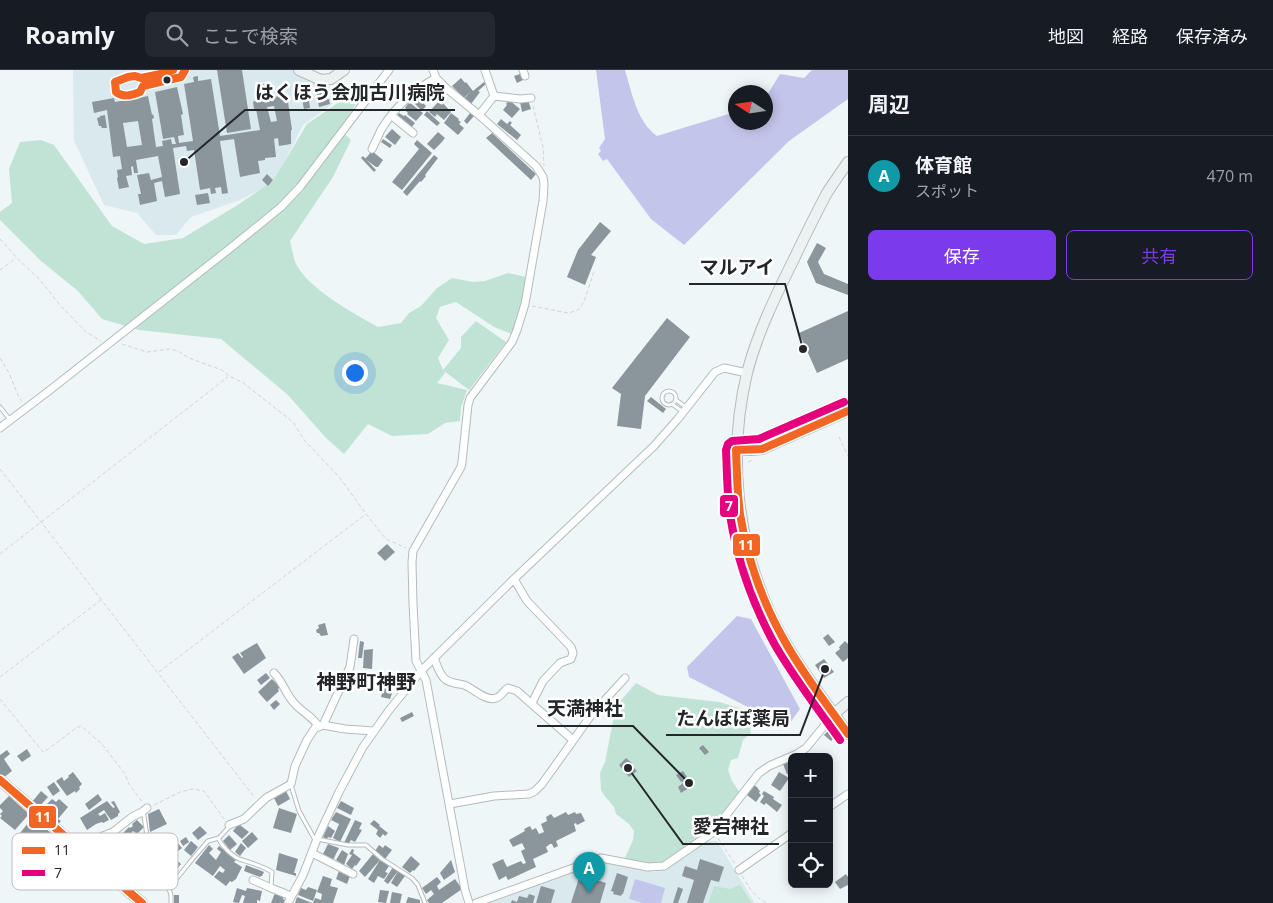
<!DOCTYPE html>
<html lang="ja">
<meta charset="utf-8">
<style>
:root{--surface:#171b24;--page:#242831;--text:#f1f3f6;--muted:#9ea1a6;--line:#363941;--accent:#7c3aed}
body{margin:0;font-family:"Open Sans","Noto Sans JP",sans-serif;background:var(--page);color:var(--text)}
.controls{position:absolute;right:15px;bottom:15px;display:grid;overflow:hidden;border-radius:8px;box-shadow:0 2px 12px #0003}
.controls button{width:45px;height:45px;display:grid;place-items:center;padding:0;border:0;border-bottom:1px solid var(--line);background:var(--surface);color:var(--text);font:25px sans-serif}
.compass{position:absolute;left:728px;top:15px;width:45px;height:45px;border-radius:50%;background:var(--surface);box-shadow:0 2px 12px #0003;rotate:282deg}
.you{position:absolute;left:354px;top:302px;width:18px;height:18px;margin:-12px;border:4px solid #fff;border-radius:50%;background:#1a73e8;box-shadow:0 0 0 8px #1a73e833}
.badge{display:grid;place-items:center;width:32px;height:32px;border-radius:50%;background:var(--accent);color:#fff;font-size:16px;font-weight:700}
.pin{position:absolute;translate:-50% -41px;filter:drop-shadow(0 1px 2px #0008)}
.pin::after{content:'';position:absolute;top:26px;width:18px;height:15px;background:inherit;clip-path:polygon(0 0,100% 0,50% 100%)}
.list{margin:0;padding:0;list-style:none}
h2{display:flex;justify-content:space-between;align-items:center;height:65px;margin:0;padding:0 20px;font-size:21px}
h2 small{font-size:16px;font-weight:400;color:var(--muted)}
.list li{display:grid;grid-template-columns:32px 1fr auto;gap:15px;align-items:center;box-sizing:border-box;height:80px;padding:0 20px;border-top:1px solid var(--line)}
.list b{display:block;font-size:19px;white-space:nowrap}
.list p{margin:0;font-size:16px;white-space:nowrap;color:var(--muted)}
.list em{font-size:16px;font-style:normal;color:var(--muted)}
.actions{display:flex;gap:10px;padding:15px 20px}
.actions a{flex:1;padding:11px 0;border:1px solid var(--accent);border-radius:8px;text-align:center;font-size:18px;color:var(--accent)}
.actions .main{background:var(--accent);color:#fff}
.icon{flex:none;width:28px;height:28px;fill:none;stroke:currentColor;stroke-width:2;stroke-linecap:round;stroke-linejoin:round}
.map{position:relative;flex:none;width:848px;height:833px;overflow:hidden}
header{display:flex;align-items:center;gap:30px;box-sizing:border-box;height:70px;padding:0 25px;background:var(--surface);border-bottom:1px solid var(--line)}
header strong{font-size:24px}
nav{display:flex;gap:28px;margin-inline-start:auto;font-size:18px}
.search{width:350px;height:45px;background:var(--page);display:flex;align-items:center;gap:12px;box-sizing:border-box;padding:0 18px;border-radius:8px;color:var(--muted);font-size:19px}
main{display:flex}
aside{flex:1;background:var(--surface)}
.map>svg:first-child{display:block}
</style>
<header>
<strong>Roamly</strong>
<div class="search"><svg class="icon" aria-label="search" viewBox="0 0 24 24"><circle cx="10" cy="10" r="6"/><path d="M15 15l6 6"/></svg>ここで検索</div>
<nav><a>地図</a><a>経路</a><a>保存済み</a></nav>
</header>
<main>
<div class="map">
<svg width="848" height="833" viewBox="0 0 848 833">
<rect width="100%" height="100%" fill="#eff6f8"/>
<g fill="#dae9ee">
<polygon points="73,0 293,0 307,9 330,17 335,32 303,55 274,113 240,130 191,147 176,165 156,165 137,143 104,135 74,71"/>
<polygon points="706,771 717,771 755,833 485,833 600,791 608,791 655,802 670,795"/>
</g>
<g fill="#c1e3d5">
<path d="M345 28 358 30 341 60 351 70 333 107 290 171C292 178 293 187 296 194 309 219 353 243 378 257L401 253 409 243 421 236 437 218 452 208 473 212 485 211 508 203 526 207 519 243 512 264 494 257 456 232 440 237 436 248 449 270 438 288 443 300 461 278V267L476 251 506 272 469 320 444 301 445 303 437 313 467 320 461 337 460 351 445 353 428 364 392 366 368 354 344 384 326 368 288 325 221 269 139 260 102 249 78 221 41 191 0 150V142L12 133 9 99 20 72 41 70 54 75 112 156 144 174 183 168 236 136 273 111 307 54Z"/>
<path d="M636 613 658 625 719 632 743 639 747 646 751 663 743 670 738 688 731 690 728 700 732 711 740 723C731 733 724 744 715 753 698 769 677 781 659 795L624 790 633 770 634 761 629 754 616 744 614 737 604 725 601 720 600 703 605 692 616 636Z"/>
<polygon points="740,815 752,833 708,833 714,816 730,819"/>
</g>
<g fill="#c3c6eb">
<path d="M596 0H625C632 23 637 52 657 66L735 42 736 52H766V25L769 22 780 4 804 8 812 0H848V29L789 71 684 175 651 149 607 89 603 91 598 84 601 81 599 78 605 69Z"/>
<polygon points="737,546 751,549 800,639 787,657 689,607 687,597"/>
<polygon points="635,809 665,818 661,833 643,833 629,829"/>
</g>
<g fill="#8b959c" fill-rule="evenodd">
<polygon points="217,0 242,0 251,59 227,63"/>
<polygon points="520,4 523,10 517,13 514,6"/>
<path d="M198 6V11L211 9 220 66 260 60 256 39H254L253 32 255 31V30L287 25 292 60H291V74L279 76 278 68 274 69 276 87 265 88V90L258 91 260 103 240 107 234 69 220 71 228 123 222 124 221 117 215 118 216 123 211 124 210 118 200 120 194 80 187 81 186 76 173 78 180 124 165 127 162 111 154 113 157 131 140 135 138 124H141L137 105 149 103 151 110 162 107 158 86 136 90 138 103H134L133 96 131 97 132 105 126 106 129 117 119 119 117 108 118 107 117 100 122 99 120 86 113 87 107 40 94 43 92 32 114 28 115 32 148 26 152 45 153 44 154 48 152 49 156 77 163 76 162 71 171 69 172 74H176L174 67 163 69 155 22 177 17 183 44 181 45 184 65 178 66 179 73 193 71 184 14 194 12 193 7ZM274 36 277 51 271 52 267 37ZM138 51 142 75 127 77 123 53Z"/>
<polygon points="461,8 465,13 466,12 473,21 484,12 486,14 478,21 480,22 471,34 464,29 470,22 464,28 452,16"/>
<polygon points="266,14 267,23 259,24 258,15"/>
<polygon points="429,15 436,24 424,33 418,24"/>
<polygon points="323,19 325,29 329,29 330,34 319,37 316,20"/>
<polygon points="308,23 310,38 304,39 301,24"/>
<polygon points="419,29 426,36 422,41 415,34"/>
<polygon points="509,30 520,39 512,48 503,40 507,35 506,34"/>
<polygon points="528,30 531,39 522,42 520,32"/>
<polygon points="409,32 423,43 416,51 407,44 408,43 406,41 407,40 405,38"/>
<polygon points="438,32 442,35 443,33 451,42 444,50 437,44 435,47 429,42"/>
<polygon points="427,41 440,53 437,56 424,45"/>
<polygon points="399,43 404,46 405,45 415,53 411,58 397,46"/>
<polygon points="451,43 459,49 458,50 461,52 459,54 464,58 458,65 444,53"/>
<polygon points="470,43 474,46 467,54 464,51"/>
<polygon points="105,45 107,58 102,58 101,56 99,56 97,48 100,47 100,46"/>
<polygon points="501,49 507,54 510,51 512,53 510,55 521,65 517,70 497,54"/>
<polygon points="392,59 401,67 395,75 385,67"/>
<polygon points="438,62 445,68 441,73 434,80 427,74"/>
<polygon points="492,63 536,104 531,110 486,68"/>
<polygon points="383,69 392,75 390,78 381,72"/>
<polygon points="417,70 432,83 402,120 392,112 419,79 414,74"/>
<polygon points="372,81 383,90 378,97 376,97 365,89"/>
<polygon points="434,85 438,88 425,105 426,106 421,112 420,111 407,126 403,122"/>
<polygon points="363,86 376,100 374,102 361,88"/>
<polygon points="267,104 273,110 268,116 262,110"/>
<polygon points="208,123 210,133 197,135 195,125"/>
<polygon points="600,152 611,161 591,185 596,187 585,215 567,207 578,180"/>
<polygon points="817,173 826,178 818,192 824,204 848,214 848,225 816,213 807,192"/>
<polygon points="848,241 848,289 817,303 799,263"/>
<polygon points="667,248 690,267 645,326 641,359 617,356 621,324 612,318"/>
<polygon points="651,327 666,339 663,343 647,331"/>
<polygon points="387,474 395,482 385,491 377,483"/>
<polygon points="325,553 328,565 321,566 319,563 317,563 316,560 319,558 318,555"/>
<polygon points="828,564 835,572 829,576 823,568"/>
<polygon points="360,571 364,572 362,588 358,588"/>
<polygon points="845,571 848,574 848,588 843,592 835,583 840,579 839,577"/>
<polygon points="257,573 266,588 244,604 232,587 238,583 242,588 243,587 240,583"/>
<polygon points="373,579 372,599 363,598 364,580"/>
<polygon points="824,589 834,602 824,608 815,595"/>
<polygon points="266,603 270,608 261,615 257,610"/>
<polygon points="272,609 280,617 278,619 279,621 267,632 258,622"/>
<polygon points="384,615 392,616 392,621 393,621 390,629 381,627"/>
<polygon points="276,630 280,634 274,640 270,635"/>
<polygon points="412,642 414,646 402,652 400,648"/>
<polygon points="829,660 836,666 831,671 824,665"/>
<polygon points="703,675 709,682 705,685 699,678"/>
<polygon points="27,679 31,686 22,692 17,686"/>
<polygon points="7,680 10,684 4,689 12,701 3,708 0,704 0,685"/>
<polygon points="626,688 632,693 630,694 637,701 629,707 625,702 627,701 625,698 623,700 619,695"/>
<polygon points="792,691 792,703 787,704 783,694"/>
<polygon points="683,701 687,707 686,708 687,711 692,708 695,714 681,723 678,717 683,713 682,711 681,712 676,705"/>
<polygon points="73,702 82,714 79,717 80,719 76,723 75,721 67,726 56,711 62,707 64,711 69,707 68,706"/>
<polygon points="779,702 789,708 780,721 771,715"/>
<polygon points="54,712 60,721 53,726 47,717"/>
<polygon points="754,715 758,718 758,719 760,721 759,723 761,725 756,732 747,725"/>
<polygon points="41,721 48,727 39,737 32,732"/>
<polygon points="286,721 290,729 278,736 274,728"/>
<polygon points="764,721 774,727 773,729 782,735 777,742 766,733 764,735 760,732 764,726 762,724"/>
<polygon points="98,724 102,730 89,740 85,734"/>
<polygon points="9,726 29,744 15,760 0,748 2,746 0,744 3,741 0,738 0,735"/>
<polygon points="52,729 56,732 59,729 68,737 58,749 61,751 58,754 49,746 53,740 51,738 54,734 45,743 42,739"/>
<polygon points="107,731 113,738 115,737 111,732 114,731 120,742 118,744 118,746 111,750 104,740 98,744 100,746 105,743 109,750 103,753 102,752 96,754 87,760 80,748"/>
<polygon points="341,731 354,738 351,745 337,738"/>
<polygon points="279,738 297,744 291,763 273,758"/>
<polygon points="159,739 167,754 150,762 148,744"/>
<polygon points="336,742 351,749 340,772 333,768 339,754 331,750"/>
<polygon points="566,742 568,745 575,742 576,744 581,743 585,751 577,755 576,753 574,754 576,761 556,771 558,776 554,778 552,774 550,774 546,777 548,782 533,789 536,797 508,810 506,806 499,810 492,794 503,789 507,797 521,791 523,794 526,793 521,781 525,779 522,773 513,777 509,770 525,761 524,759 530,756 532,760 536,758 539,764 544,762 541,754 547,751 546,747 551,744 554,748"/>
<polygon points="33,747 53,765 39,779 20,763"/>
<polygon points="137,750 144,757 137,764 133,761 129,766 136,774 135,775 137,777 134,779 127,771 126,768 122,764 129,757 130,758 133,756 132,754"/>
<polygon points="355,750 362,753 359,759 362,760 355,772 351,770 349,773 344,773"/>
<polygon points="374,750 380,755 379,756 388,763 385,766 383,764 380,768 376,764 378,760 370,754"/>
<polygon points="240,755 249,762 242,769 233,761 237,756"/>
<polygon points="200,756 207,763 198,770 192,763"/>
<polygon points="328,756 335,761 331,768 328,767 327,769 323,767"/>
<polygon points="252,762 258,769 248,778 242,771"/>
<polygon points="229,765 237,774 230,780 223,771"/>
<polygon points="186,767 189,772 183,776 180,771"/>
<polygon points="191,771 198,777 191,786 184,780"/>
<polygon points="177,772 182,778 172,786 181,794 176,800 175,799 172,801 166,808 156,798 170,783 167,779"/>
<polygon points="241,773 246,778 240,786 235,782"/>
<polygon points="328,774 339,778 333,790 323,784"/>
<polygon points="209,775 213,779 209,783 216,790 221,782 217,779 219,776 236,790 234,792 242,797 236,809 232,812 230,811 226,816 214,807 219,801 223,803 225,800 220,796 213,806 195,793"/>
<polygon points="379,775 383,778 385,775 392,780 385,789 375,781"/>
<polygon points="352,779 354,780 353,783 361,789 356,796 355,795 352,799 346,794 352,785 349,784"/>
<polygon points="342,780 348,784 344,795 336,790"/>
<polygon points="279,783 298,789 294,803 296,803 296,806 276,800"/>
<polygon points="373,784 380,790 365,807 359,801"/>
<polygon points="411,786 420,794 414,801 413,800 410,803 402,797"/>
<polygon points="700,789 724,797 719,812 711,810 703,833 687,833 694,810 682,806 685,796 697,800"/>
<polygon points="380,790 389,796 385,802 388,803 384,809 378,806 374,813 368,809"/>
<polygon points="451,790 455,802 444,810 440,803"/>
<polygon points="246,795 264,802 262,806 261,806 260,807 244,801"/>
<polygon points="393,797 398,801 388,814 384,811"/>
<polygon points="339,801 350,806 347,814 336,809"/>
<polygon points="398,801 405,806 397,817 391,813"/>
<polygon points="617,803 628,807 623,824 622,824 621,826 613,824 614,822 611,821"/>
<polygon points="846,804 848,807 848,815 840,819 835,812"/>
<polygon points="580,805 606,813 600,833 571,833"/>
<polygon points="323,806 332,809 330,816 338,818 333,833 313,833 315,828 321,830 322,824 317,822"/>
<polygon points="437,807 441,812 437,816 439,820 455,809 462,819 442,833 429,833 427,830 434,824 431,820 426,824 422,818"/>
<polygon points="541,816 555,820 551,833 536,833"/>
<polygon points="308,817 317,820 313,831 298,825 301,818 306,820"/>
<polygon points="678,817 683,819 678,833 673,833"/>
<polygon points="237,818 246,821 247,818 262,821 260,831 257,830 257,833 243,833 245,826 242,825 239,833 233,832"/>
<polygon points="380,820 389,821 386,833 378,832"/>
<polygon points="392,822 402,824 400,833 390,833"/>
<polygon points="275,823 284,826 283,829 285,830 284,833 271,833"/>
<polygon points="529,824 535,826 533,833 511,833 512,830 517,832 519,826 527,828"/>
<rect x="174" y="825" width="5" height="8"/>
<polygon points="297,827 312,833 295,833"/>
<polygon points="408,827 420,830 420,833 406,833"/>
</g>
<g fill="none" stroke-linecap="round" stroke-linejoin="round">
<defs>
<g id="lane">
<path d="M173 0 165 3 141 8C134 4 121 7 115 12 112 30 129 26 140 22L143 16 175 9 181 7 185 0"/>
<circle cx="669" cy="328" r="7"/>
<polyline points="676,330 687,338"/>
<polyline points="672,334 683,342"/>
<polyline points="0,337 10,350"/>
<polyline points="291,715 299,741 315,770 317,769 348,775 366,775 382,789 412,808 418,815 425,833"/>
<polyline points="143,743 144,746 150,786 154,799 169,819"/>
<path d="M218 768C222 776 232 787 242 790 252 793 263 796 272 802L271 817"/>
<polyline points="171,833 171,825 169,819 170,817 190,792 208,771 219,768 228,758 229,756"/>
</g>
<g id="street">
<polyline points="433,0 436,8 446,18 479,45 536,96 543,107 544,114 543,131 525,234 517,260 512,272 470,328 468,335 462,392 461,397 413,481 412,492 413,534 416,591 426,610 465,820 469,833"/>
<polyline points="523,0 525,6"/>
<polyline points="494,26 520,29 531,28"/>
<polyline points="479,45 494,26 485,0"/>
<polyline points="392,46 413,63"/>
<path d="M372 79C375 73 378 66 381 60 394 38 414 20 436 8"/>
<polyline points="0,358 50,320 233,176 281,137 300,117 389,0"/>
<polyline points="514,509 527,531 571,577 573,583 571,589 560,593 543,611 532,633"/>
<path d="M434 588C437 595 439 604 445 609 451 614 457 613 464 615 473 618 486 632 496 628 501 627 503 621 508 618L517 621 573 670"/>
<path d="M274 603C283 612 286 625 295 634 303 643 312 646 319 657"/>
<polyline points="323,655 350,597 354,569"/>
<polyline points="450,734 494,726 529,724 535,721 542,714 592,644 625,608"/>
<polyline points="829,737 848,724"/>
<polyline points="229,755 244,749 266,728 291,714 295,696 307,670 315,658 323,655 345,659 374,661"/>
<polyline points="80,780 93,770 113,762 132,747 142,742 147,738"/>
<polyline points="312,783 353,804"/>
<polyline points="739,800 792,763"/>
<polyline points="253,810 271,818 291,826"/>
<polyline points="288,833 303,805 317,769 339,722 363,677 390,639 421,601 514,509 654,376 677,350 715,302 724,298 747,303"/>
<polyline points="476,833 601,788 648,797 664,796 712,763 759,703 769,696 797,684 806,678 834,644"/>
</g>
<g id="secondary">
<polyline points="299,0 321,10 331,9 344,0"/>
<path d="M848 92C841 102 834 112 827 123 815 145 804 168 793 191 775 227 757 264 747 303 728 383 736 468 770 543 790 587 821 625 848 664"/>
<polyline points="736,380 751,380 762,379 848,341"/>
<polyline points="834,644 848,632"/>
<polyline points="0,710 142,833"/>
</g>
</defs>
<use href="#lane" stroke="#b5bbbc" stroke-width="5"/>
<use href="#street" stroke="#b5bbbc" stroke-width="9"/>
<use href="#secondary" stroke="#b5bbbc" stroke-width="12"/>
<g stroke="#d2d3d4" stroke-width="1" stroke-dasharray="4 2.5" stroke-linecap="butt">
<polyline points="533,36 543,77 544,96"/>
<polyline points="0,169 16,187 40,210 60,235 86,262 101,271"/>
<polyline points="0,200 16,188"/>
<path d="M532 236 568 243C572 242 577 241 580 238 585 232 591 210 594 201"/>
<polyline points="122,274 147,282 170,279 178,281 189,288 222,300 229,306 242,312 293,352 305,371 340,408 366,444 386,469 406,478"/>
<polyline points="0,288 9,303 18,325 22,332"/>
<polyline points="839,367 848,386"/>
<polyline points="749,369 758,369"/>
<polyline points="748,392 753,390"/>
<polyline points="0,399 255,728"/>
<polyline points="0,484 228,307"/>
<polyline points="159,602 366,444"/>
<polyline points="0,607 101,530"/>
<polyline points="0,629 43,682 47,680 76,658 81,656 102,674 125,704 129,714 143,733"/>
<polyline points="154,735 180,722 192,719 204,721 224,749"/>
<polyline points="718,768 735,794"/>
<path d="M742 806C749 817 754 827 767 833"/>
</g>
<use href="#lane" stroke="#fdfefe" stroke-width="3"/>
<use href="#street" stroke="#fdfefe" stroke-width="7"/>
<use href="#secondary" stroke="#ecf2f2" stroke-width="10"/>
<defs>
<g id="bus-1">
<path d="M173 0 165 3 141 8 135 6 128 7 115 12 116 22C123 28 132 25 140 22L143 16 181 7 185 0"/>
<path d="M848 341 762 379 736 380C737 402 737 423 740 444 747 488 762 531 784 570 802 603 826 633 848 664"/>
<polyline points="0,710 142,833"/>
</g>
<path id="bus-2" d="M840 670C818 639 794 608 775 575 753 535 737 490 730 445 727 423 727 401 726 380L728 374 732 371 759 369 844 332"/>
</defs>
<use href="#bus-1" stroke="#fff" stroke-width="11"/>
<use href="#bus-2" stroke="#fff" stroke-width="11"/>
<use href="#bus-1" stroke="#f26522" stroke-width="8"/>
<use href="#bus-2" stroke="#e5007d" stroke-width="8"/>
</g>
<circle fill="#232729" stroke="#fff" stroke-width="2" cx="167" cy="10" r="4.5"/>
<g text-anchor="middle" stroke-width="5" stroke-linejoin="round" paint-order="stroke">
<g font-size="20" font-weight="bold" fill="#232729" stroke="#fff">
<text x="366" y="619">神野町神野</text>
</g>
</g>
<rect x="12" y="763" width="166" height="57" rx="8" fill="#fff" stroke="#bdbebf" stroke-width="1"/>
<rect x="22" y="777" width="23" height="7" fill="#f26522"/>
<rect x="22" y="800" width="23" height="6" fill="#e5007d"/>
<g font-size="14" fill="#232729">
<text x="54" y="785">11</text>
<text x="54" y="808">7</text>
</g>
<path fill="none" stroke="#232729" stroke-width="2" d="M184 92L245 40H455M803 279L785 214H689M689 713L633 656H537M825 599L800 665H666M628 698L683 774H779"/>
<g fill="#232729" stroke="#fff" stroke-width="2">
<circle cx="184" cy="92" r="5"/>
<circle cx="803" cy="279" r="5"/>
<circle cx="689" cy="713" r="5"/>
<circle cx="825" cy="599" r="5"/>
<circle cx="628" cy="698" r="5"/>
</g>
<g font-size="19" text-anchor="middle" font-weight="bold" fill="#232729" stroke="#fff" stroke-width="5" stroke-linejoin="round" paint-order="stroke">
<text x="350" y="29">はくほう会加古川病院</text>
<text x="737" y="204">マルアイ</text>
<text x="585" y="645">天満神社</text>
<text x="733" y="655">たんぽぽ薬局</text>
<text x="731" y="763">愛宕神社</text>
</g>
<g stroke="#fff" stroke-width="2">
<rect x="719" y="424" width="20" height="24" rx="5" fill="#e5007d"/>
<rect x="732" y="463" width="29" height="24" rx="5" fill="#f26522"/>
<rect x="28" y="735" width="29" height="24" rx="5" fill="#f26522"/>
</g>
<g font-size="14" text-anchor="middle" font-weight="bold" fill="#fff">
<text x="729" y="441">7</text>
<text x="746" y="480">11</text>
<text x="43" y="752">11</text>
</g>
</svg>
<div class="controls">
<button>+</button>
<button>−</button>
<button><svg class="icon" aria-label="locate" viewBox="0 0 24 24"><circle cx="12" cy="12" r="6"/><path d="M12 2v4M12 18v4M2 12h4M18 12h4"/></svg></button>
</div>
<svg class="compass" viewBox="-18 -18 36 36"><path d="M0-13l5 13h-10z" fill="#e53935"/><path d="M0 13l5-13h-10z" fill="#9ea1a6"/></svg>
<div class="you"></div>
<div class="pin badge" style="left:589px;top:823px;background:#0f9aa8">A</div>
</div>
<aside>
<h2>周辺<small></small></h2>
<ul class="list">
<li><span class="badge" style="background:#0f9aa8">A</span><div><b>体育館</b><p>スポット</p></div><em>470 m</em></li>
</ul>
<div class="actions"><a class="main">保存</a><a>共有</a></div>
</aside>
</main>
